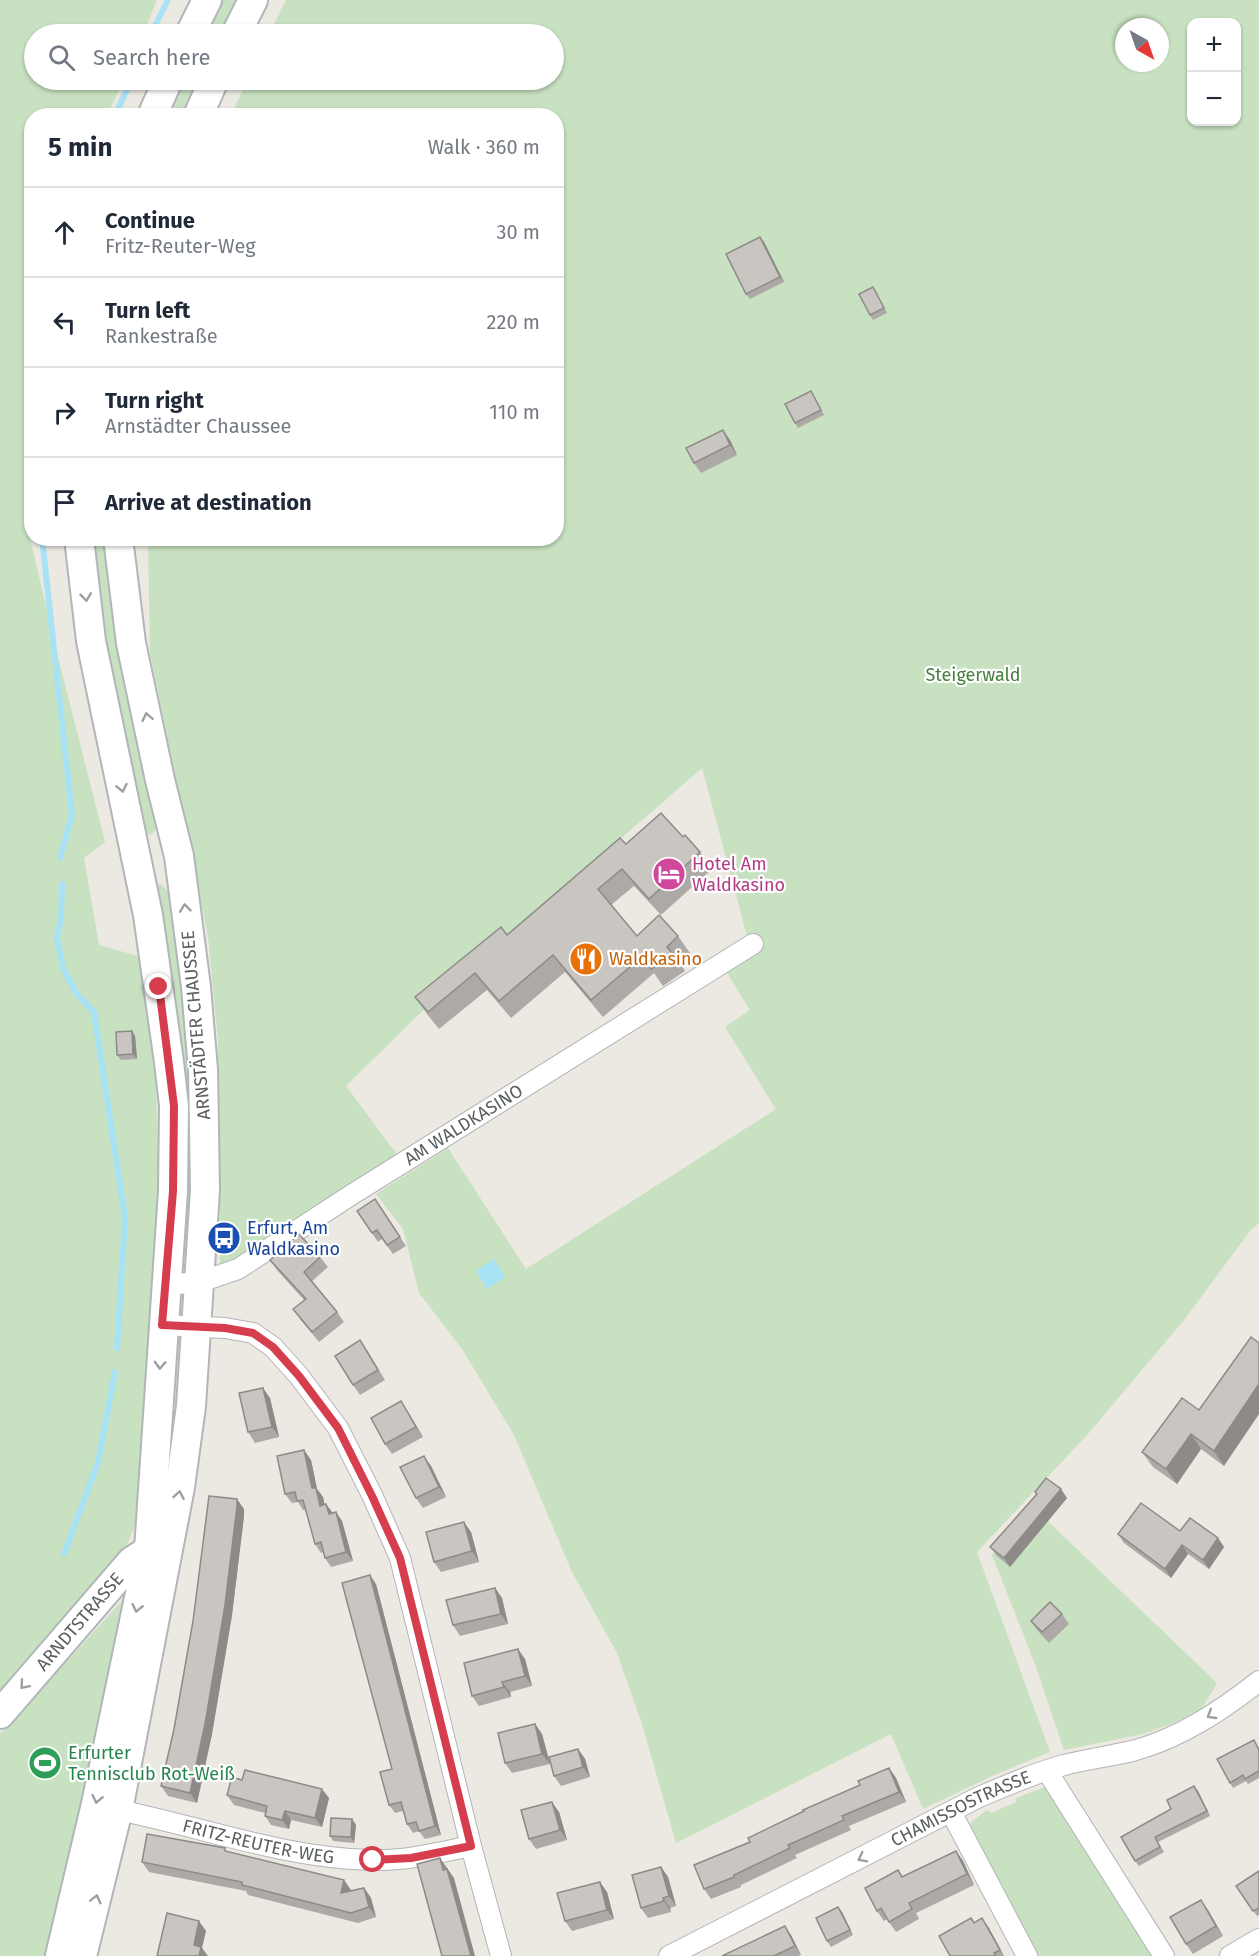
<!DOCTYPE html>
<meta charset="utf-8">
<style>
:root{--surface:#fff;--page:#f2f2f3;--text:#1f2937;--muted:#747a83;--line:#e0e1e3}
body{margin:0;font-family:"Fira Sans",sans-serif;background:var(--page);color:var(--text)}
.controls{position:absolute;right:18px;top:18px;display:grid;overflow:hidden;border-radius:12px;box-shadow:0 2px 4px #0004}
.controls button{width:54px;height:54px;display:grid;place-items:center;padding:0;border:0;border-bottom:2px solid var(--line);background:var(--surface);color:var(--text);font:30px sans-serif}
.compass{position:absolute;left:1115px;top:18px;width:54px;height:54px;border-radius:50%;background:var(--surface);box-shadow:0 2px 4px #0004;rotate:140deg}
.stop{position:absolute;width:18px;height:18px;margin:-14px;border:4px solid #d63e4d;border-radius:50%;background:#fff}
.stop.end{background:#d63e4d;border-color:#fff;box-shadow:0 2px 6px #0008}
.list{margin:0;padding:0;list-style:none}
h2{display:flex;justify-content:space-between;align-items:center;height:78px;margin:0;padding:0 24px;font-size:26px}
h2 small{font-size:20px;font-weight:400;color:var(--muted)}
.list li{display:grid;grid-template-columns:39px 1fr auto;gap:18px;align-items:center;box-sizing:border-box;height:90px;padding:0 24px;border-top:2px solid var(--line)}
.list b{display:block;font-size:22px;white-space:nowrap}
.list p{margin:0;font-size:20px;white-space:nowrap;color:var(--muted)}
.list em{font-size:20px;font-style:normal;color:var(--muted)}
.icon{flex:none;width:33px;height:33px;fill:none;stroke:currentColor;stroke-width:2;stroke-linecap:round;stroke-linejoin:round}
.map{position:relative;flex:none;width:1259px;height:1956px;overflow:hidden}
.search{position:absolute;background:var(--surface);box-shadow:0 2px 4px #0004;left:24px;top:24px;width:540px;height:66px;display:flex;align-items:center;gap:15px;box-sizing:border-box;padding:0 21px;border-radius:33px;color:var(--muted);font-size:22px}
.panel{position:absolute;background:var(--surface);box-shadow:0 2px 4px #0004;left:24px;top:108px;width:540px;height:438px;border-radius:24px}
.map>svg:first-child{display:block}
</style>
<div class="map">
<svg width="1259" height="1956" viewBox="0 0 1259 1956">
<rect width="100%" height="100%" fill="#ece8e2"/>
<g fill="#c7e1c1" fill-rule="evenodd">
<polygon points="0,0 157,0 143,34 34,34 34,80 124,80 107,115 32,116 32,384 25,517 59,661 105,842 84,858 99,945 141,957 155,1064 160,1187 153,1271 145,1440 138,1519 120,1560 0,1698"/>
<polygon points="219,0 240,0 223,34 202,34"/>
<path d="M286 0H1259V1223L1250 1231 1184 1320 1087 1435 977 1552 1050 1752 994 1775 923 1809 891 1734 676 1843 642 1724 617 1653 572 1572 514 1435 462 1349 419 1293 403 1229 376 1194 448 1148 526 1269 776 1109 725 1027 750 1010 726 971 752 955 702 768 419 1014 346 1086 398 1156 220 1268 218 1041 208 936 150 653 148 539 556 538V116L231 115 248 80H554V34H269ZM1192 22H1236V122H1192ZM1124 27H1160V63H1124Z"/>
<polygon points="180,80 202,80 186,115 164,116"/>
<polygon points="91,539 106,539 156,816 156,829 151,835 144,832 113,694"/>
<polygon points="161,884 170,894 178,953 189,1077 191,1209 187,1254 188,1122 156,885"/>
<polygon points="1032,1506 1217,1683 1202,1708 1176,1722 1143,1734 1064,1750 1035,1664 992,1555"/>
<polygon points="122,1601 50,1956 0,1956 0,1734"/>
<polygon points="1045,1787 1152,1956 1036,1956 969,1829 971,1822 987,1810 991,1813 1016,1802 1016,1798"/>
</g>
<polygon fill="#a8e2f5" points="494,1259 505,1277 487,1289 476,1271"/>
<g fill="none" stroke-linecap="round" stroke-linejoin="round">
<g stroke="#a8e2f5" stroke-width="6">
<polyline points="151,34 168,0"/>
<polyline points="115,116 131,80"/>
<polyline points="42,538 72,815 60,858"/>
<polyline points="62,884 61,918 57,938 63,968 76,993 94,1012 125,1218 117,1348"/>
<polyline points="64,1554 98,1462 115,1372"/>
</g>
<defs>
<g id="street">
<path id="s1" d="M166 1285 200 1282 238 1269 348 1197 753 944"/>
<polyline points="162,1325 225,1328 253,1333 273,1347 299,1376 338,1428 372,1495 400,1558 471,1846 501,1956"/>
<polyline points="1047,1771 1164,1956"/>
<path id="s2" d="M118 1810C202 1827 285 1858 371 1860 405 1861 438 1853 471 1846"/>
<polyline points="951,1812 1027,1956"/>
<path id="s3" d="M669 1956 979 1797C1007 1785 1035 1773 1064 1765 1088 1759 1112 1756 1136 1750 1182 1737 1222 1710 1259 1681"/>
<polyline points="1230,1956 1259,1939"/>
</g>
<g id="secondary">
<polyline points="190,34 207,0"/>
<polyline points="236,34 253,0"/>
<polyline points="152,116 168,80"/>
<polyline points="198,116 214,80"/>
<path id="s4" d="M0 1714 132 1561 149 1550 156 1551"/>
<polyline points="60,1956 96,1804 149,1550 173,1191 174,1106 169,1062 148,915 91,641 79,538"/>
<polyline points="82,1956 118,1810 180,1487 191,1406 205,1190 203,1070 196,987 179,856 160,780 131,643 118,538"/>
</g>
</defs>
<use href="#street" stroke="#b3b5b8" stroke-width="22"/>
<use href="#secondary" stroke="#b1b6b8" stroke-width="32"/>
<use href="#street" stroke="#fff" stroke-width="20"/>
<use href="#secondary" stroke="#fff" stroke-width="28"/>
</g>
<g fill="#ada9a6">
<polygon points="764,242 784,282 750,299 746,294"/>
<polygon points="876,292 887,313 873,320 870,315"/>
<polygon points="811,391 824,415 798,428 795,423"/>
<polygon points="730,440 737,455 701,473 694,463"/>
<polygon points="683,837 700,852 712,869 661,915 634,886 611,905 637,936 678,936 690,953 680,963 685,971 663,986 654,973 603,1017 565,972 511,1018 487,990 439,1029 427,1014 415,997 507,935 626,844"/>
<polygon points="132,1031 135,1036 137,1059 121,1060 117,1055"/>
<polygon points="375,1199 406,1246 393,1254 382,1239 378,1242 357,1211"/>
<polygon points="320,1257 328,1267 311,1282 337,1312 344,1322 319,1342 300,1319 293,1309 304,1300 277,1270 270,1260"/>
<polygon points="367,1350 385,1380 360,1395 353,1385"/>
<polygon points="270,1398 279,1437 255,1443 248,1432"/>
<polygon points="1182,1398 1224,1466 1201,1449 1177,1484 1153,1467 1142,1452"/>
<polygon points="408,1412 423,1437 392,1454 385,1444"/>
<polygon points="311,1460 317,1489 323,1497 324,1504 332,1513 336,1512 342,1521 353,1561 331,1567 325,1558 323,1552 321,1553 315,1544 306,1510 303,1510 298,1502 292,1503 285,1494"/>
<polygon points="431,1466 446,1497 423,1508 416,1498"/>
<polygon points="1035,1492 1067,1498 1010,1567 997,1556 990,1547 1036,1495"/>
<polygon points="244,1509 244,1516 232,1615 212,1734 197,1803 168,1796 161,1786"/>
<polygon points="471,1532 479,1562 441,1572 434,1562"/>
<polygon points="1118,1534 1218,1538 1224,1547 1209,1569 1188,1554 1171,1578 1124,1543"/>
<polygon points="376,1584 441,1835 425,1839 419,1831 413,1833 407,1824 403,1811 395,1813 389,1805 392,1769"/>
<polygon points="495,1588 502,1598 508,1624 460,1636 453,1625"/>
<polygon points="1062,1614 1069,1624 1049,1643 1038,1631 1031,1621"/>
<polygon points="525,1659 532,1686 510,1692 511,1697 479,1706 472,1696"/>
<polygon points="535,1724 542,1734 550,1764 512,1773 505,1763"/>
<polygon points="1259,1748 1259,1778 1248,1784 1246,1781 1233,1788 1230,1783"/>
<polygon points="578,1749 585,1759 590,1777 561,1786 554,1776"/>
<polygon points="889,1768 896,1778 906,1802 849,1826 851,1830 795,1855 797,1858 741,1885 741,1887 711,1899 704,1889 750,1842 860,1785"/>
<polygon points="1198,1791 1210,1816 1158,1842 1164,1852 1139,1866 1135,1861 1171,1809"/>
<polygon points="227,1795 329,1798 322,1827 291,1820 289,1829 271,1825 265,1816 265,1813 234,1805"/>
<polygon points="559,1812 567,1840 536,1849 529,1839"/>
<polygon points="352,1819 356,1825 354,1843 333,1841 330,1836"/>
<polygon points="227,1851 351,1891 364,1888 371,1898 376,1917 358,1923 248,1895 246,1891 149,1872 142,1862"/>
<polygon points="956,1851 963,1861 974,1885 916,1913 919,1919 896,1932 887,1919 884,1921 877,1911 898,1870 903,1877"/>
<polygon points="661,1867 668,1877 676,1906 670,1908 671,1912 648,1918 641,1908"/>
<polygon points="1259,1871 1259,1915 1257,1916 1236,1886"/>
<polygon points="607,1892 614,1919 572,1931 565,1921"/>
<polygon points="1208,1910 1223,1936 1193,1954 1186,1944"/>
<polygon points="842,1912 853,1935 831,1947 827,1941"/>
<polygon points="974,1923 989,1928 1004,1956 950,1956"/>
<polygon points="791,1935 801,1955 798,1956 722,1956"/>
</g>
<g fill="#8d8a87">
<polygon points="760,237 764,242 784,282 780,277"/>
<polygon points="723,430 730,440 737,455 730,445"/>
<polygon points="132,1031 135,1036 137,1059 133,1054"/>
<polygon points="1259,1384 1259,1414 1224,1466 1214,1451"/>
<polygon points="263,1388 270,1398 279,1437 272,1427"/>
<polygon points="401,1401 408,1412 423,1437 416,1427"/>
<polygon points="1191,1434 1201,1449 1177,1484 1166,1469"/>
<polygon points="304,1450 311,1460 317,1489 323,1497 327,1515 320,1506 312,1488"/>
<polygon points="424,1456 431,1466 446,1497 439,1487"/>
<polygon points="1061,1489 1067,1498 1010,1567 1004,1558"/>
<polygon points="237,1499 244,1509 244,1516 232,1615 212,1734 197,1803 190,1793"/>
<polygon points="326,1504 333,1513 329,1514"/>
<polygon points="336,1512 342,1521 353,1561 346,1552"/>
<polygon points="464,1522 471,1532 479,1562 472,1551"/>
<polygon points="1218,1538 1224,1547 1209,1569 1203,1560"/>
<polygon points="1182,1545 1188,1554 1171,1578 1165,1569"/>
<polygon points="370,1575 376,1584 441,1835 435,1826"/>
<polygon points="495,1588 502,1598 508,1624 501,1614"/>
<polygon points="518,1649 525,1659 532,1686 525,1676"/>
<polygon points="502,1682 510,1692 511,1697 504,1687"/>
<polygon points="535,1724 542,1734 550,1764 542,1754"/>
<polygon points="578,1749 585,1759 590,1777 583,1767"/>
<polygon points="889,1768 896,1778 906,1802 899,1792"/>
<polygon points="1194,1786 1198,1791 1210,1816 1207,1811"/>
<polygon points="322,1789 329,1798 322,1827 315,1818"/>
<polygon points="552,1802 559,1812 567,1840 560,1830"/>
<polygon points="285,1811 291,1820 289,1829 282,1820"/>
<polygon points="352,1819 356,1825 354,1843 351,1837"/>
<polygon points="956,1851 963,1861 974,1885 967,1874"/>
<polygon points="440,1858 454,1878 475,1956 471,1956"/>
<polygon points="661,1867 668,1877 676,1906 669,1896"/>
<polygon points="344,1880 351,1890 341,1893"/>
<polygon points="600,1882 607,1892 614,1919 607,1910"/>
<polygon points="364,1888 371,1898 376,1917 369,1907"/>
<polygon points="663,1898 670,1908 671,1912 664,1901"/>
<polygon points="1201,1900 1208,1910 1223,1936 1216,1926"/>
<polygon points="838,1907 842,1912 853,1935 850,1930"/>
<polygon points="982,1918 989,1928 1004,1956 1000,1950"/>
<polygon points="199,1921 206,1931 202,1948 208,1956 199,1956 194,1945"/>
<polygon points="785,1926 791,1935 801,1955 795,1946"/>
</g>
<g fill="#c9c5c1" stroke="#8d8a87" stroke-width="1.5">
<polygon points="760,237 780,277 746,294 726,254"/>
<polygon points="873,287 884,308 870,315 859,294"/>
<polygon points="811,391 821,410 795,423 785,404"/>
<polygon points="723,430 730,445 694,463 686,448"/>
<polygon points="661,813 683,837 685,835 700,852 649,899 622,869 598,889 637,936 659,915 678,936 667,947 673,954 651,969 643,956 591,1000 553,955 499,1001 475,973 428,1012 415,997 501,927 507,935 620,838 626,844"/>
<polygon points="132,1031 133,1054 117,1055 116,1032"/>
<polygon points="375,1199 400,1237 387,1245 377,1230 372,1233 357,1211"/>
<polygon points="299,1234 320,1257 304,1272 337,1312 312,1332 293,1309 306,1299 270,1260"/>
<polygon points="1251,1337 1259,1343 1259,1384 1214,1451 1191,1434 1166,1469 1142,1452 1182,1398 1199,1410"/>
<polygon points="360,1340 378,1370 353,1385 335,1356"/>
<polygon points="263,1388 272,1427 248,1432 239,1393"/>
<polygon points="401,1401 416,1427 385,1444 371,1418"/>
<polygon points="304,1450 312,1488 316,1488 320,1506 326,1504 329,1514 336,1512 346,1552 325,1558 321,1542 315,1544 303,1500 297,1501 295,1492 285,1494 277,1456"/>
<polygon points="424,1456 439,1487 416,1498 400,1467"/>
<polygon points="1046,1478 1061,1489 1004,1558 990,1547 1037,1494 1035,1492"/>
<polygon points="209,1496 237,1499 237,1506 225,1605 205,1724 190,1793 161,1786 174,1729 193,1621"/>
<polygon points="1141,1503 1180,1531 1190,1518 1218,1538 1203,1560 1182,1545 1165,1569 1118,1534"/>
<polygon points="464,1522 472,1551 434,1562 426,1532"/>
<polygon points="370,1575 435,1826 419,1831 416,1822 407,1824 401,1802 389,1805 380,1772 392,1769 342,1583"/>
<polygon points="495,1588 501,1614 453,1625 446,1600"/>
<polygon points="1050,1602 1062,1614 1042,1632 1031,1621"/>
<polygon points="518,1649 525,1676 502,1682 504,1687 472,1696 464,1663"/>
<polygon points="535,1724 542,1754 505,1763 498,1733"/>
<polygon points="1254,1740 1259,1750 1259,1771 1245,1779 1243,1775 1230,1783 1217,1759"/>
<polygon points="578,1749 583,1767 554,1776 549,1757"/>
<polygon points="889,1768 899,1792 842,1816 844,1820 788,1845 790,1848 734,1875 734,1877 704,1889 694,1865 750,1842 748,1838 804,1811 803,1810 860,1785 858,1781"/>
<polygon points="245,1770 322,1789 315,1818 285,1811 282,1820 265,1816 267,1806 227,1795 232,1777 242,1780"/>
<polygon points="1194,1786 1207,1811 1155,1837 1160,1847 1135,1861 1121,1837 1171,1809 1167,1800"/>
<polygon points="552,1802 560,1830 529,1839 521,1810"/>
<polygon points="331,1818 352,1819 351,1837 330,1836"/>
<polygon points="147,1834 225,1848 225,1851 344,1880 341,1893 364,1888 369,1907 351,1913 242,1885 242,1882 142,1862"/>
<polygon points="956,1851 967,1874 909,1903 912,1909 889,1922 881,1908 877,1911 865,1888 898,1870 902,1877"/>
<polygon points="440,1858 443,1870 447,1869 471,1956 442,1956 417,1864"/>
<polygon points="661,1867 669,1896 663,1898 664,1901 641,1908 632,1875"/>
<polygon points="1259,1871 1259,1908 1253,1911 1236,1886"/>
<polygon points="600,1882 607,1910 565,1921 557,1893"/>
<polygon points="1201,1900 1216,1926 1186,1944 1170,1917"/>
<polygon points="838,1907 850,1930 827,1941 816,1918"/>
<polygon points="167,1913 199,1921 194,1945 201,1947 199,1956 157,1956"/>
<polygon points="971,1918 974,1923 982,1918 1000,1950 994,1953 996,1956 950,1956 939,1936"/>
<polygon points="785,1926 795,1946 774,1956 722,1956"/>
</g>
<defs><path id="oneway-chevron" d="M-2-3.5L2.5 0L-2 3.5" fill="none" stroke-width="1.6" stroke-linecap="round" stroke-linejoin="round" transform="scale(1.5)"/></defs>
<g stroke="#9c9fa0">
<use href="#oneway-chevron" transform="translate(86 597) rotate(83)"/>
<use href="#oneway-chevron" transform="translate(147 717) rotate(-102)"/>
<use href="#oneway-chevron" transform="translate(122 788) rotate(78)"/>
<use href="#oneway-chevron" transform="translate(185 908) rotate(-97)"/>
<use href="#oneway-chevron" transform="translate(160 1365) rotate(93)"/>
<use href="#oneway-chevron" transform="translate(179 1495) rotate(-80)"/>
<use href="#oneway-chevron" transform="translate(137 1608) rotate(102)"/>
<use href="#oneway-chevron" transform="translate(24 1685) rotate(131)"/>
<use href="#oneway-chevron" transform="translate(1211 1715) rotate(149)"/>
<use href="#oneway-chevron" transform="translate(97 1799) rotate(102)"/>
<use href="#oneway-chevron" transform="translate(862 1858) rotate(153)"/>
<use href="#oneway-chevron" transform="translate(96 1899) rotate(-76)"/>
</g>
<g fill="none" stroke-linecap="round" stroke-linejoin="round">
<polyline stroke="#d63e4d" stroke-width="8" points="159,987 174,1106 173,1191 162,1325 225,1328 253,1333 273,1347 299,1376 338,1428 372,1496 400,1558 471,1846 411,1858 373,1860"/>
</g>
<defs>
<symbol id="hotel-disc" viewBox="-11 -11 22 22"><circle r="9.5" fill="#d1479c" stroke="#fff"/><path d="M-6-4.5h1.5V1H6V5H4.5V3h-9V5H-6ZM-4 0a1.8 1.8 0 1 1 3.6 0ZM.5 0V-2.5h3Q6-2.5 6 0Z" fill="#fff"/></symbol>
<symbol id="restaurant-disc" viewBox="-11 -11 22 22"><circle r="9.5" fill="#e8710a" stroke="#fff"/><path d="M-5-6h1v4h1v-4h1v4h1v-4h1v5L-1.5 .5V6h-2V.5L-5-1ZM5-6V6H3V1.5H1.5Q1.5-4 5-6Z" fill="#fff"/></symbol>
<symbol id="bus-disc" viewBox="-11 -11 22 22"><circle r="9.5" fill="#1a4fb4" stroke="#fff"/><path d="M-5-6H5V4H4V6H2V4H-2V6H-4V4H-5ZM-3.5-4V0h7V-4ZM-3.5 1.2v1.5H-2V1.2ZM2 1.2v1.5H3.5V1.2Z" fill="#fff"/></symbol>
<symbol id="stadium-disc" viewBox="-11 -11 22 22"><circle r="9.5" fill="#2e9e5b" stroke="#fff"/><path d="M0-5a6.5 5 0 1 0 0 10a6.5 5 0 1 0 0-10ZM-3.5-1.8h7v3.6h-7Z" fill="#fff"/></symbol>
</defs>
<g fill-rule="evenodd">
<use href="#hotel-disc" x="650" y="855" width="38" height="38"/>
<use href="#restaurant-disc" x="567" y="940" width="38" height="38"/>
<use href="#bus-disc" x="205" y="1219" width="38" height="38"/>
<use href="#stadium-disc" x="26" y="1744" width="38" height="38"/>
</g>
<g text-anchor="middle" stroke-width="4.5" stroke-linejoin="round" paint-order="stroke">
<g font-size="18" fill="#457e3d" stroke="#fff">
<text x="973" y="681">Steigerwald</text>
</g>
<g font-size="18" fill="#b23c85" stroke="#fff" text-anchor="start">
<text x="692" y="870">Hotel Am<tspan x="692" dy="21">Waldkasino</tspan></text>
</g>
<g font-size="18" fill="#c56008" stroke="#fff" text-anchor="start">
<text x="609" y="965">Waldkasino</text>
</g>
<g font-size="18" fill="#5a5f61" stroke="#fff">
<text transform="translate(196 1025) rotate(-95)" y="6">ARNSTÄDTER CHAUSSEE</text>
<text dy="6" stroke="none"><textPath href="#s1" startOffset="342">AM WALDKASINO</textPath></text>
<text dy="6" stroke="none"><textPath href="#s4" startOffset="122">ARNDTSTRASSE</textPath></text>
<text dy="6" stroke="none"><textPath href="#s3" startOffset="327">CHAMISSOSTRASSE</textPath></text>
<text dy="6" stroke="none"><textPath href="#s2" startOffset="144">FRITZ-REUTER-WEG</textPath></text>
</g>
<g font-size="18" fill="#164399" stroke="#fff" text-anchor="start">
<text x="247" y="1234">Erfurt, Am<tspan x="247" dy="21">Waldkasino</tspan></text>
</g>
<g font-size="18" fill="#27864d" stroke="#fff" text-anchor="start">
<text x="68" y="1759">Erfurter<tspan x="68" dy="21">Tennisclub Rot-Weiß</tspan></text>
</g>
</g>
</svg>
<div class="controls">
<button>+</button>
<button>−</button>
</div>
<svg class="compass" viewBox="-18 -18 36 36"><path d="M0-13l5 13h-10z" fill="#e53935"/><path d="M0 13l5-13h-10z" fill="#747a83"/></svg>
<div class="stop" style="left:373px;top:1860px"></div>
<div class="stop end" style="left:159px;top:987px"></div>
<div class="search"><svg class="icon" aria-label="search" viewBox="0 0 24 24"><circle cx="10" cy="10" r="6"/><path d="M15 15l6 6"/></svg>Search here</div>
<section class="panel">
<h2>5 min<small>Walk · 360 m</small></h2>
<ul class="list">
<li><svg class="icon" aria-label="ahead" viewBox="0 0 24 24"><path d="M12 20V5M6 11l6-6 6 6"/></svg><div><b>Continue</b><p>Fritz-Reuter-Weg</p></div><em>30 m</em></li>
<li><svg class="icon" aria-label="left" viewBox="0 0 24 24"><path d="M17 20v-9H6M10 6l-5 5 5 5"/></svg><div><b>Turn left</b><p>Rankestraße</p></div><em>220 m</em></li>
<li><svg class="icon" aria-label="right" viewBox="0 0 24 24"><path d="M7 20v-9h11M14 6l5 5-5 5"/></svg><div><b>Turn right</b><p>Arnstädter Chaussee</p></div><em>110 m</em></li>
<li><svg class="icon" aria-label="arrive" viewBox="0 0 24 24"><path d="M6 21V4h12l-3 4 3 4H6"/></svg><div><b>Arrive at destination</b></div></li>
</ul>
</section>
</div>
